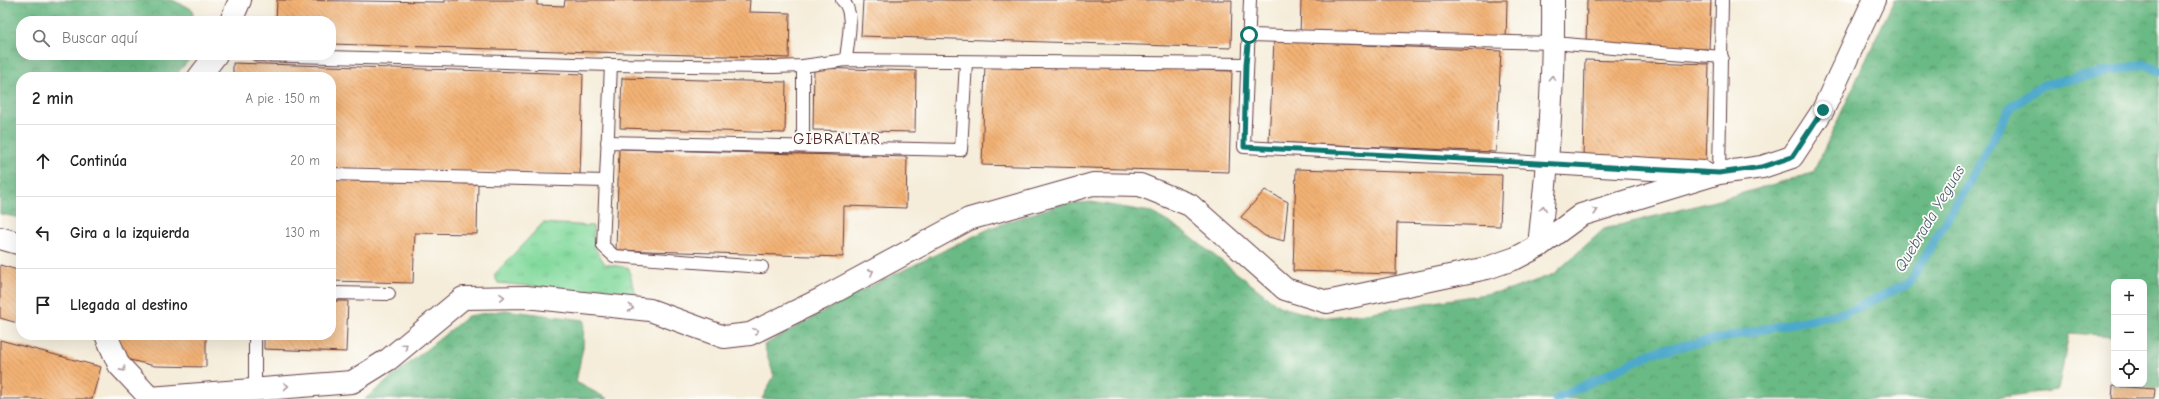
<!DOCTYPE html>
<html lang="es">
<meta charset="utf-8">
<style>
:root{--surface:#fff;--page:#f2f2f2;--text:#222;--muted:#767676;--line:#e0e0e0}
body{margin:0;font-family:"Comic Neue",sans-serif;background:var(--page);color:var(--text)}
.controls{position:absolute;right:12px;bottom:12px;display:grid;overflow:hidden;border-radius:8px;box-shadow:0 4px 16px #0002}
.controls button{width:36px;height:36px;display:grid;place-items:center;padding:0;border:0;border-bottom:1px solid var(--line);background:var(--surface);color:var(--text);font:20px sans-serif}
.stop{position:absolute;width:12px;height:12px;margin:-9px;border:3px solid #0f766e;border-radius:50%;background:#fff}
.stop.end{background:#0f766e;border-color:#fff;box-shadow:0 1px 4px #0008}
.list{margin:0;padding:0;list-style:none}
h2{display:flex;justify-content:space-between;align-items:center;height:52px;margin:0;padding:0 16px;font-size:17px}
h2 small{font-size:13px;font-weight:400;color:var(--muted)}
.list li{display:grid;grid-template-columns:26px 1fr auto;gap:12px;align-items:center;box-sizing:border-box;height:72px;padding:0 16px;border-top:1px solid var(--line)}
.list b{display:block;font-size:15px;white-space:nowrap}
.list em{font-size:13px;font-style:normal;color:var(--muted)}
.icon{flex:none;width:22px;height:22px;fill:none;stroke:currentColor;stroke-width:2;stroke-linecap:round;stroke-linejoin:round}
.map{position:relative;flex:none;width:2159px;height:399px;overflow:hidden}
.search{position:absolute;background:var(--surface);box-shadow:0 4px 16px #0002;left:16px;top:16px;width:320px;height:44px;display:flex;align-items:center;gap:10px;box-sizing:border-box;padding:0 14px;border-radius:16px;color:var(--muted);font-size:15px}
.panel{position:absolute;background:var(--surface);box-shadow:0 4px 16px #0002;left:16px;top:72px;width:320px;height:268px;border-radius:16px}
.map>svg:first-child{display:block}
</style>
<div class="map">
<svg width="2159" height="399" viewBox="0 0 2159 399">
<defs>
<pattern id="forest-crowns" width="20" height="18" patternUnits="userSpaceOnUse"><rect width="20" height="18" fill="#6bba85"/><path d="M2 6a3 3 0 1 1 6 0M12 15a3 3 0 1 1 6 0" fill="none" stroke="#5a976d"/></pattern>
<pattern id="park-tufts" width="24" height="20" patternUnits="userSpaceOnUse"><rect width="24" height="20" fill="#84da9e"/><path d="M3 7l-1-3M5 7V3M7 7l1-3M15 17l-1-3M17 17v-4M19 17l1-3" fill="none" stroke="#74bb88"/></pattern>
<pattern id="building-back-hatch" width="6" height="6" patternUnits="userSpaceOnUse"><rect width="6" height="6" fill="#f3b274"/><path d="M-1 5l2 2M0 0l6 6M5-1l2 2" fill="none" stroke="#c7905f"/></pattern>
</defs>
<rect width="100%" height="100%" fill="#fdfcf7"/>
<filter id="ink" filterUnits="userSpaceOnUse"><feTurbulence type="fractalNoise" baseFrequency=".025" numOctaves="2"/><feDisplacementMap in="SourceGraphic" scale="8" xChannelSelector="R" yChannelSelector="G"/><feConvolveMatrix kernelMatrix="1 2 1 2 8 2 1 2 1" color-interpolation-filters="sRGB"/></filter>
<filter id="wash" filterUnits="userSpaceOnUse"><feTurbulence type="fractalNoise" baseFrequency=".012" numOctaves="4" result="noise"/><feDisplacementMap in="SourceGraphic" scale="16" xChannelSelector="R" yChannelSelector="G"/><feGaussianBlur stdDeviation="0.9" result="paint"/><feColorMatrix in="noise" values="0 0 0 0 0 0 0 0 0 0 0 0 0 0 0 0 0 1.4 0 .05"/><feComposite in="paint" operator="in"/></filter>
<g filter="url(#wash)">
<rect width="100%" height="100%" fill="#f5edda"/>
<g fill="url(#forest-crowns)" stroke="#5a6c58">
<polygon points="0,0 172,0 192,9 194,21 21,21 21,55 193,55 174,77 21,77 21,218 0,214"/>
<polygon points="1894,0 2159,0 2159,389 2113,386 2114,384 2144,384 2144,282 2114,282 2114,336 2069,333 2058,390 1983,399 762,399 774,376 764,345 860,291 993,227 1058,205 1091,202 1151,212 1183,231 1279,306 1320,318 1366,313 1510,290 1554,274 1604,229 1715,201 1813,173"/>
<polygon points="505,310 584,320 583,347 576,382 608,399 365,399 468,316"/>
</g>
<polygon fill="url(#park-tufts)" stroke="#677c64" points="543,223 593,226 594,247 605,264 629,268 635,297 498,283 494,275"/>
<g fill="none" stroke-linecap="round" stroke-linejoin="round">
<polyline stroke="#4da9cb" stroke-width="9" points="1556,399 1654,352 1848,312 1909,283 1965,189 2010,108 2043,85 2145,64 2159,71"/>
</g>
<g id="blocks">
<g fill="url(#building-back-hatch)">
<polygon points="277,0 441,2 445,2 445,0 537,0 537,5 564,6 565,0 750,0 749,12 790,13 789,58 331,44 331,21 276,21"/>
<polygon points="863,0 1232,0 1231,48 861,36"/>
<polygon points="1301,0 1507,0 1506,42 1300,36"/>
<polygon points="1587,0 1711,0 1709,49 1586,46"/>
<polygon points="1274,41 1501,51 1496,152 1269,142"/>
<polygon points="1585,60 1709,64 1706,165 1583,161"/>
<polygon points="233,63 583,74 580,175 331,168 331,77 233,77"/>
<polygon points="985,64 1232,71 1229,172 982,165"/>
<polygon points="814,68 916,71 915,132 813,130"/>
<polygon points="622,78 786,82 785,133 620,128"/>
<polygon points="619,149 907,157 906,208 844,206 843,257 616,250"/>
<polygon points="1296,169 1502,175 1500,226 1397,223 1396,274 1293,271"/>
<polygon points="331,180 478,184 477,234 415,233 413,283 331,281"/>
<polygon points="1265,190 1288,202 1284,241 1265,236 1241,217"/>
<polygon points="0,265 21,271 21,324 0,318"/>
<polygon points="331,301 348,301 346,352 264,349 264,335 331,335"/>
<polygon points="118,335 206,335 206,367 155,366 126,359"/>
<polygon points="0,340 101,367 92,399 0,399"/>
<polygon points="2113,386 2155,389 2154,399 2112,399"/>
</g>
</g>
</g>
<g filter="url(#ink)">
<use href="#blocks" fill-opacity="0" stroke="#643e45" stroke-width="1"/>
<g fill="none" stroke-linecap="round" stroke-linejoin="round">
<defs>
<g id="lane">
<path d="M842 0C856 12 847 43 846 60"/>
<polyline points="1250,0 1244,147 1548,163"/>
<polyline points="1249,35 1553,43 1722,57"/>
<polyline points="257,55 611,65 774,67 803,66 846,60 1246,64"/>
<polyline points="611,65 603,246 614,256 762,267"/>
<polyline points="607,142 961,150 966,62"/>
<polyline points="803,145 803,66"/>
<polyline points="1719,173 1722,0"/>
<polyline points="331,174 606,181"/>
<polyline points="331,293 389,294"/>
<polyline points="255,388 255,335"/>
</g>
<g id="street">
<polyline points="231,21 240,0"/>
<polyline points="199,77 216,55"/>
<polyline points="1548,163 1704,172"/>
<polyline points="0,238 21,244"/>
<path d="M1539 246C1548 164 1554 83 1553 0"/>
<polyline points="106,335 119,365 150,398"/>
<polyline points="150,398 352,382 389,359 463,298 526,297 650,310 724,337 750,334 823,298 969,219 1093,184 1140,185 1190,205 1285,289 1327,302 1487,268 1516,258 1539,246 1581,215 1719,173 1762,167 1792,157 1823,110 1874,0"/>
</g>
</defs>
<use href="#lane" stroke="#643e45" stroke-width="14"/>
<use href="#street" stroke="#643e45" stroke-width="24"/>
<use href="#lane" stroke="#fff" stroke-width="12"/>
<use href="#street" stroke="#fff" stroke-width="22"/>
</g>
<defs><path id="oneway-chevron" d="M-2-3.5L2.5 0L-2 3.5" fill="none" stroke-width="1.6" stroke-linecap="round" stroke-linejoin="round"/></defs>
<g stroke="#ae9aa0">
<use href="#oneway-chevron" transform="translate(1552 78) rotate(-87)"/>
<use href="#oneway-chevron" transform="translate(1543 208) rotate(-84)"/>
<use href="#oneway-chevron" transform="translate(1595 211) rotate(-17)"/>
<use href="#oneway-chevron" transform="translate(871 272) rotate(-28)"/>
<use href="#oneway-chevron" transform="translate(502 297) rotate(-1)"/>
<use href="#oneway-chevron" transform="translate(631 308) rotate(6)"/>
<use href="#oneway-chevron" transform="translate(756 331) rotate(-25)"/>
<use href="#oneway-chevron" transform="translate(405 346) rotate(-40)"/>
<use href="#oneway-chevron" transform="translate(123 369) rotate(48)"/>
<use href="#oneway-chevron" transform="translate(286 386) rotate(-4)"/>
</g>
</g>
<g fill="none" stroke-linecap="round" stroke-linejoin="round" filter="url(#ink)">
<polyline stroke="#0f766e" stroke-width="5" points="1249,35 1246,64 1244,147 1719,173 1762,167 1792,157 1823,110"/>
</g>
<g text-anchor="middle" stroke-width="3.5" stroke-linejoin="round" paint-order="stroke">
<g font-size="16" letter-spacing="1" fill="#4a1f2b" stroke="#fdfcf7">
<text x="837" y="144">GIBRALTAR</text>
</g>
<g font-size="16" font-style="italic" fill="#4b5d73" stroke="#fdfcf7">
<text transform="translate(1929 218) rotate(-59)" y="6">Quebrada Yeguas</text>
</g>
</g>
</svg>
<div class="controls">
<button>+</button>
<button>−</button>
<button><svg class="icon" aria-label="locate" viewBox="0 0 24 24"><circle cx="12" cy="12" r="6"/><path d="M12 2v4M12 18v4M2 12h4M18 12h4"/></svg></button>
</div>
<div class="stop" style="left:1249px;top:35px"></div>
<div class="stop end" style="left:1823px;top:110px"></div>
<div class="search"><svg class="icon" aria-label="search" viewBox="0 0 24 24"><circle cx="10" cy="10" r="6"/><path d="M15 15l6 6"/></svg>Buscar aquí</div>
<section class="panel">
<h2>2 min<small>A pie · 150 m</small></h2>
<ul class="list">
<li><svg class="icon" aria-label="ahead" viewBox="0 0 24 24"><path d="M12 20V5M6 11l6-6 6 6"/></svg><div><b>Continúa</b></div><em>20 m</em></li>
<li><svg class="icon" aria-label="left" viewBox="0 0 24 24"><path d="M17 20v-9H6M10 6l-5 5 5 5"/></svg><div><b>Gira a la izquierda</b></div><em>130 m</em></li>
<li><svg class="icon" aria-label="arrive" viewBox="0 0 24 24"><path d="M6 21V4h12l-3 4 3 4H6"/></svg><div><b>Llegada al destino</b></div></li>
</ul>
</section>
</div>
